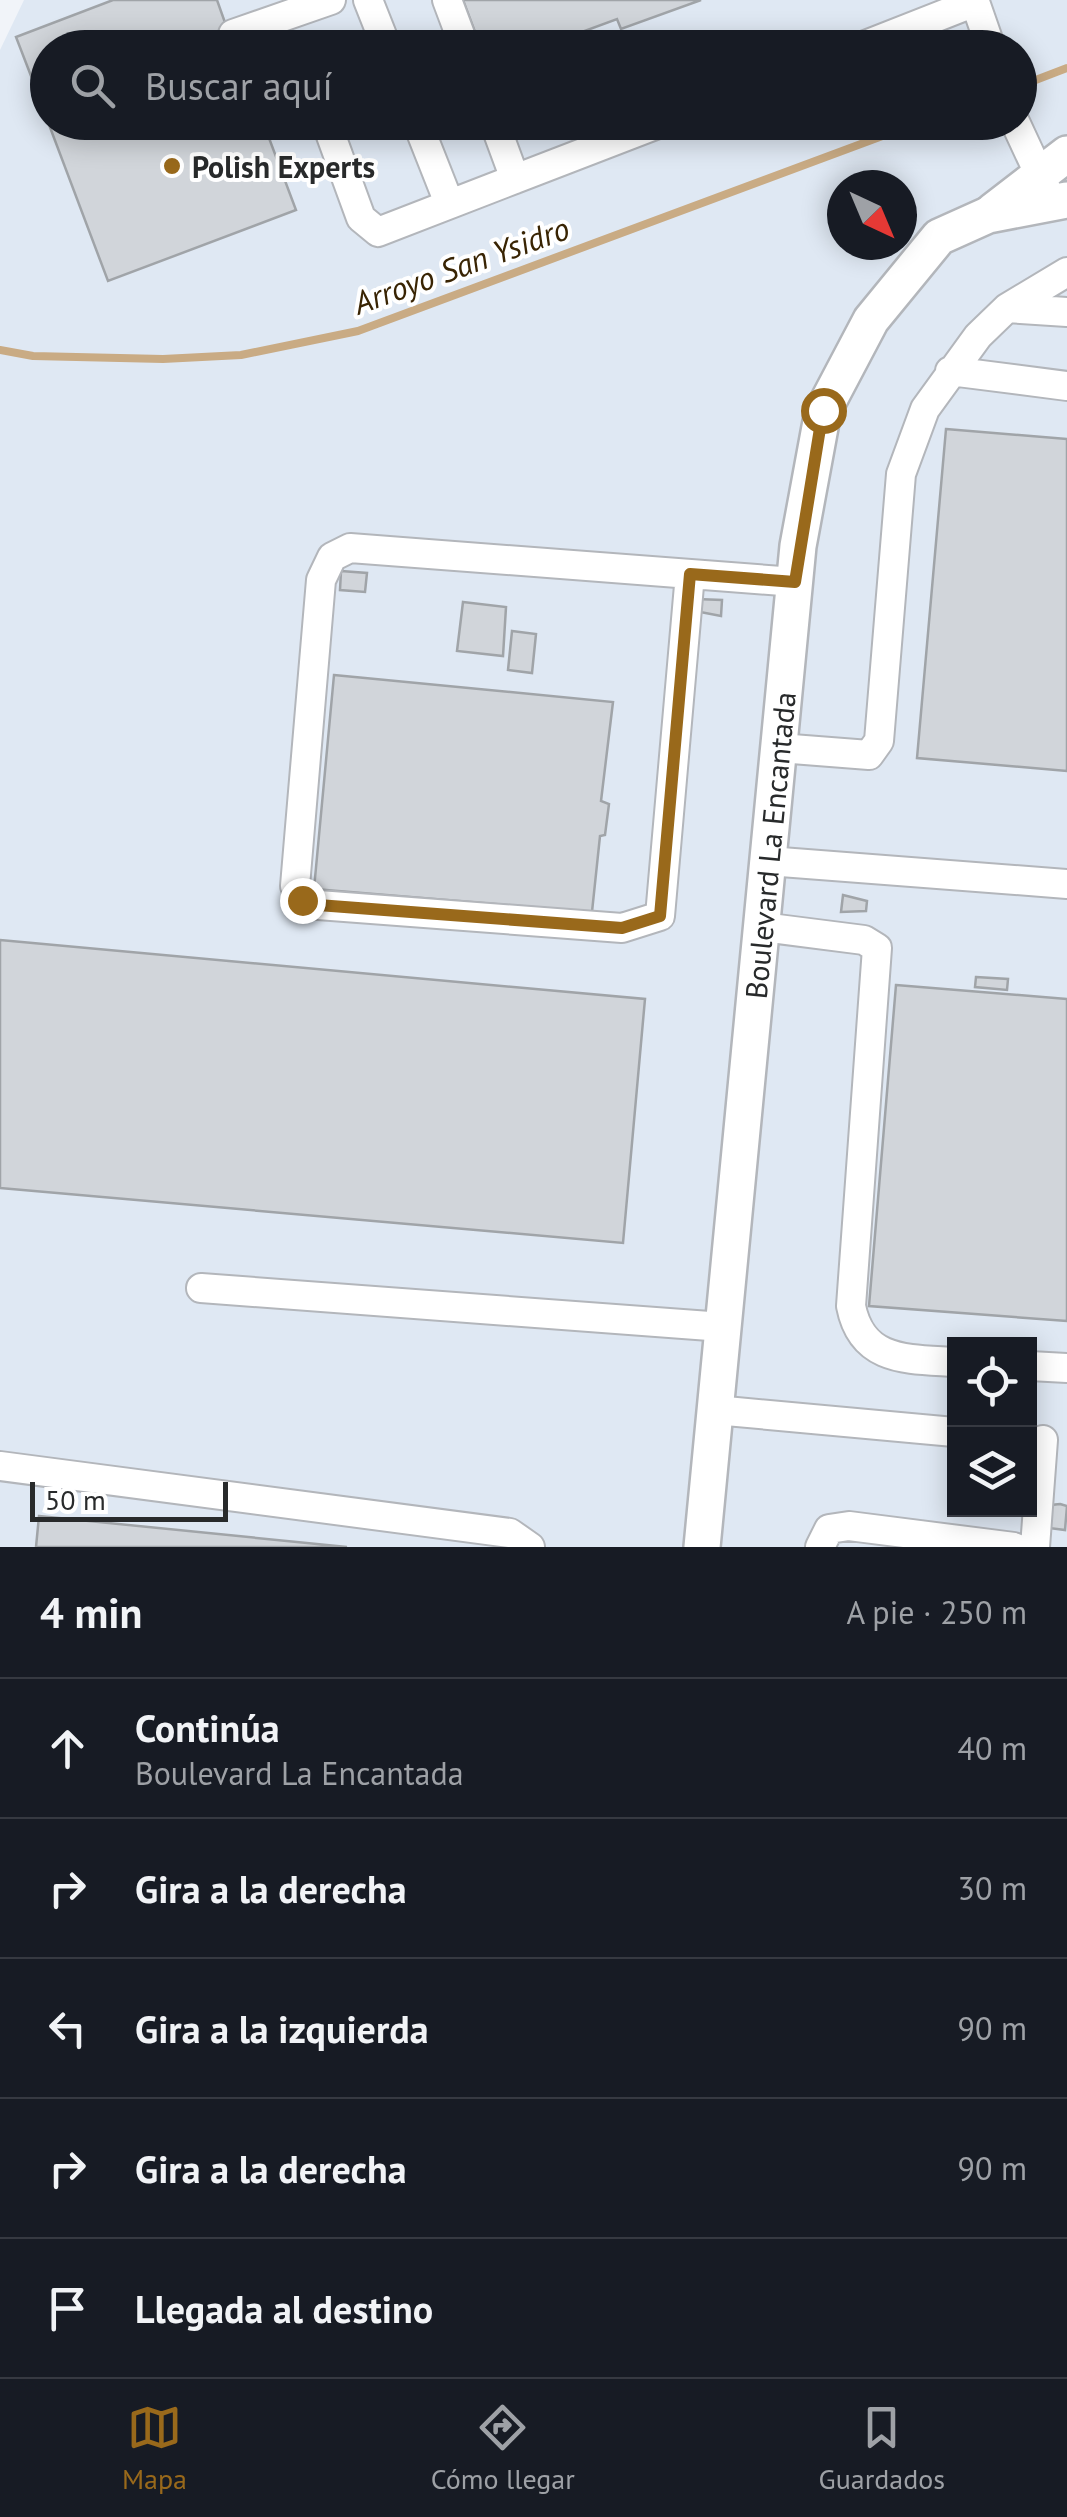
<!DOCTYPE html>
<html lang="es">
<head>
<meta charset="utf-8">
<style>
	:root { --surface:#171b24; --page:#242831; --text:#f1f3f6; --muted:#9ea1a6; --line:#363941; --accent:#99691b }
	body { margin:0; font-family:"PT Sans",sans-serif; background:var(--page); color:var(--text) }
	.controls { position:absolute; right:30px; bottom:30px; display:grid; overflow:hidden; border-radius:0px; box-shadow:0 5px 25px #0003 }
	.controls button { width:90px; height:90px; display:grid; place-items:center; padding:0; border:0; border-bottom:2px solid var(--line); background:var(--surface); color:var(--text); font:50px sans-serif }
	.compass { position:absolute; left:827px; top:170px; width:90px; height:90px; border-radius:50%; background:var(--surface); box-shadow:0 5px 25px #0003; rotate:136deg }
	.scale { position:absolute; left:30px; bottom:25px; width:198px; box-sizing:border-box; padding-left:10px; border:5px solid #282a2b; border-top:0; font-size:28px; line-height:35px; white-space:nowrap; color:#282a2b; -webkit-text-stroke:8px #fff; paint-order:stroke }
	.stop { position:absolute; width:30px; height:30px; margin:-22px; border:8px solid #99691b; border-radius:50%; background:#fff }
	.stop.end { background:#99691b; border-color:#fff; box-shadow:0 2px 10px #0008 }
	.list { margin:0; padding:0; list-style:none }
	h2 { display:flex; justify-content:space-between; align-items:center; height:130px; margin:0; padding:0 40px; font-size:42px }
	h2 small { font-size:32px; font-weight:400; color:var(--muted) }
	.list li { display:grid; grid-template-columns:65px 1fr auto; gap:30px; align-items:center; box-sizing:border-box; height:140px; padding:0 40px; border-top:2px solid var(--line) }
	.list b { display:block; font-size:38px; white-space:nowrap }
	.list p { margin:0; font-size:32px; white-space:nowrap; color:var(--muted) }
	.list em { font-size:32px; font-style:normal; color:var(--muted) }
	.icon { flex:none; width:55px; height:55px; fill:none; stroke:currentColor; stroke-width:2; stroke-linecap:round; stroke-linejoin:round }
	.map { position:relative; flex:none; width:1067px; height:1547px; overflow:hidden }
	.search { position:absolute; background:var(--surface); box-shadow:0 5px 25px #0003; left:30px; right:30px; top:30px; height:110px; display:flex; align-items:center; gap:25px; box-sizing:border-box; padding:0 35px; border-radius:55px; color:var(--muted); font-size:38px }
	.sheet { height:830px; background:var(--surface) }
	nav { display:flex; justify-content:space-around; align-items:center; box-sizing:border-box; height:140px; border-top:2px solid var(--line); background:var(--surface); font-size:28px; color:var(--muted) }
	nav a { display:grid; justify-items:center; gap:5px }
	nav .on { color:var(--accent) }
	.map>svg:first-child { display:block }
</style>
</head>
<body>
<div class="map">
<svg width="1067" height="1547" viewBox="0 0 1067 1547">
	<rect width="100%" height="100%" fill="#f1f4f9"/>
	<!-- built -->
	<path fill="#dfe8f3" fill-rule="evenodd" d="M 24,0 L 1067,0 L 1067,1547 L 0,1547 L 0,50 ZM 48,48 L 1020,48 L 1020,122 L 48,122 ZM 842,185 L 902,185 L 902,245 L 842,245 ZM 954,1344 L 1030,1344 L 1030,1510 L 954,1510 Z"/>
	<g fill="none" stroke-linecap="round" stroke-linejoin="round">
		<!-- stream -->
		<path stroke="#c9ab84" stroke-width="8" d="M 1020,86 L 1067,68
			M 0,350 L 33,356 L 163,359 L 241,355 L 358,331 L 920,122"/>
	</g>
	<!-- building -->
	<path fill="#d1d5da" stroke="#a0a4a8" stroke-width="2.5" d="M 113,0 L 217,0 L 234,48 L 48,48 L 48,120 L 16,37 Z
		M 463,0 L 701,0 L 621,29 L 617,19 L 560,40 L 563,48 L 481,48 Z
		M 48,122 L 263,122 L 296,210 L 108,281 Z
		M 946,429 L 1067,439 L 1067,771 L 917,758 Z
		M 341,571 L 367,573 L 365,592 L 340,590 Z
		M 696,599 L 722,600 L 721,616 L 695,611 Z
		M 463,602 L 506,607 L 503,656 L 457,651 Z
		M 512,631 L 536,634 L 532,673 L 508,670 Z
		M 334,675 L 613,702 L 601,801 L 609,804 L 605,835 L 600,836 L 592,912 L 314,889 Z
		M 843,895 L 867,901 L 866,911 L 841,912 Z
		M 0,940 L 645,999 L 623,1243 L 0,1188 Z
		M 976,977 L 1008,979 L 1007,990 L 975,987 Z
		M 896,985 L 1067,999 L 1067,1321 L 869,1306 Z
		M 1060,1504 L 1067,1506 L 1065,1530 L 1049,1528 L 1051,1505 Z
		M 39,1516 L 347,1547 L 36,1547 Z"/>
	<g fill="none" stroke-linecap="round" stroke-linejoin="round">
		<!-- minor casing -->
		<g stroke="#b3b6bb" stroke-width="32">
			<path id="minor" d="M 368,0 L 387,48
				M 447,0 L 465,48
				M 233,34 L 331,0
				M 858,48 L 975,2 L 991,48
				M 326,122 L 361,218 L 378,232 L 515,179
				M 417,122 L 449,203
				M 494,122 L 515,179 L 663,122
				M 1015,122 L 1048,193
				M 1007,308 L 1067,312
				M 950,371 L 1067,386
				M 690,574 L 660,916 L 622,928 L 318,905 L 301,900 L 295,886 L 321,580 L 332,557 L 350,548 L 795,582
				M 779,748 L 869,755 L 879,741 L 901,474 L 925,409 L 978,336 L 1007,308 L 1067,272
				M 768,861 L 1067,884
				M 762,927 L 864,940 L 877,948 L 851,1306 C 862,1362 907,1359 954,1362
				M 201,1288 L 723,1327
				M 1030,1366 L 1067,1368
				M 715,1410 L 954,1432
				M 0,1466 L 510,1533 L 530,1547
				M 820,1547 L 829,1529 L 849,1526 L 1014,1547
				M 1035,1547 L 1043,1440"/>
		</g>
		<!-- major casing -->
		<g stroke="#b3b6bb" stroke-width="40">
			<g id="major">
				<path d="M 993,211 L 1067,154"/>
				<path id="s1" d="M 702,1547 L 798,546 L 823,411 L 871,320 L 939,237 L 988,215 L 1067,200"/>
			</g>
		</g>
		<!-- minor -->
		<use href="#minor" stroke="#fff" stroke-width="28"/>
		<!-- major -->
		<use href="#major" stroke="#fff" stroke-width="35"/>
	</g>
	<g fill="none" stroke-linecap="round" stroke-linejoin="round">
		<!-- route -->
		<path stroke="#99691b" stroke-width="12" d="M 302,900 L 318,905 L 622,928 L 660,916 L 690,574 L 795,582 L 823,410"/>
	</g>
	<!-- markers -->
	<circle fill="#99691b" stroke="#fff" stroke-width="4" cx="172" cy="166" r="10"/>
	<g text-anchor="middle" dominant-baseline="central" stroke-width="8" stroke-linejoin="round" paint-order="stroke">
		<!-- poi labels -->
		<g font-size="30" font-weight="bold" fill="#282a2b" stroke="#fff" text-anchor="start">
			<text x="192" y="166">Polish Experts</text>
		</g>
		<!-- street labels -->
		<g font-size="30" fill="#282a2b" stroke="#fff">
			<text stroke="none"><textPath href="#s1" startOffset="705">Boulevard La Encantada</textPath></text>
		</g>
		<!-- water labels -->
		<g font-size="32" font-style="italic" fill="#392403" stroke="#fff">
			<text transform="translate(461 265) rotate(-20)">Arroyo San Ysidro</text>
		</g>
	</g>
</svg>
<div class="controls">
<button><svg class="icon" aria-label="locate" viewBox="0 0 24 24"><circle cx="12" cy="12" r="6"/><path d="M12 2v4M12 18v4M2 12h4M18 12h4"/></svg></button>
<button><svg class="icon" aria-label="layers" viewBox="0 0 24 24"><path d="M12 4l9 5-9 5-9-5zM3 14l9 5 9-5"/></svg></button>
</div>
<svg class="compass" viewBox="-18 -18 36 36"><path d="M0-13l5 13h-10z" fill="#e53935"/><path d="M0 13l5-13h-10z" fill="#9ea1a6"/></svg>
<div class="scale">50 m</div>
<div class="stop" style="left:823px;top:410px"></div>
<div class="stop end" style="left:302px;top:900px"></div>
<div class="search"><svg class="icon" aria-label="search" viewBox="0 0 24 24"><circle cx="10" cy="10" r="6"/><path d="M15 15l6 6"/></svg>Buscar aquí</div>
</div>
<section class="sheet">
<h2>4 min<small>A pie · 250 m</small></h2>
<ul class="list">
<li><svg class="icon" aria-label="ahead" viewBox="0 0 24 24"><path d="M12 20V5M6 11l6-6 6 6"/></svg><div><b>Continúa</b><p>Boulevard La Encantada</p></div><em>40 m</em></li>
<li><svg class="icon" aria-label="right" viewBox="0 0 24 24"><path d="M7 20v-9h11M14 6l5 5-5 5"/></svg><div><b>Gira a la derecha</b></div><em>30 m</em></li>
<li><svg class="icon" aria-label="left" viewBox="0 0 24 24"><path d="M17 20v-9H6M10 6l-5 5 5 5"/></svg><div><b>Gira a la izquierda</b></div><em>90 m</em></li>
<li><svg class="icon" aria-label="right" viewBox="0 0 24 24"><path d="M7 20v-9h11M14 6l5 5-5 5"/></svg><div><b>Gira a la derecha</b></div><em>90 m</em></li>
<li><svg class="icon" aria-label="arrive" viewBox="0 0 24 24"><path d="M6 21V4h12l-3 4 3 4H6"/></svg><div><b>Llegada al destino</b></div></li>
</ul>
</section>
<nav>
<a class="on"><svg class="icon" aria-label="map" viewBox="0 0 24 24"><path d="M3 6l6-2 6 2 6-2v14l-6 2-6-2-6 2zM9 4v14M15 6v14"/></svg>Mapa</a>
<a><svg class="icon" aria-label="directions" viewBox="0 0 24 24"><path d="M12 3l9 9-9 9-9-9zM9 14v-3h6M13 9l2 2-2 2"/></svg>Cómo llegar</a>
<a><svg class="icon" aria-label="saved" viewBox="0 0 24 24"><path d="M7 4h10v16l-5-4-5 4z"/></svg>Guardados</a>
</nav>
</body>
</html>
